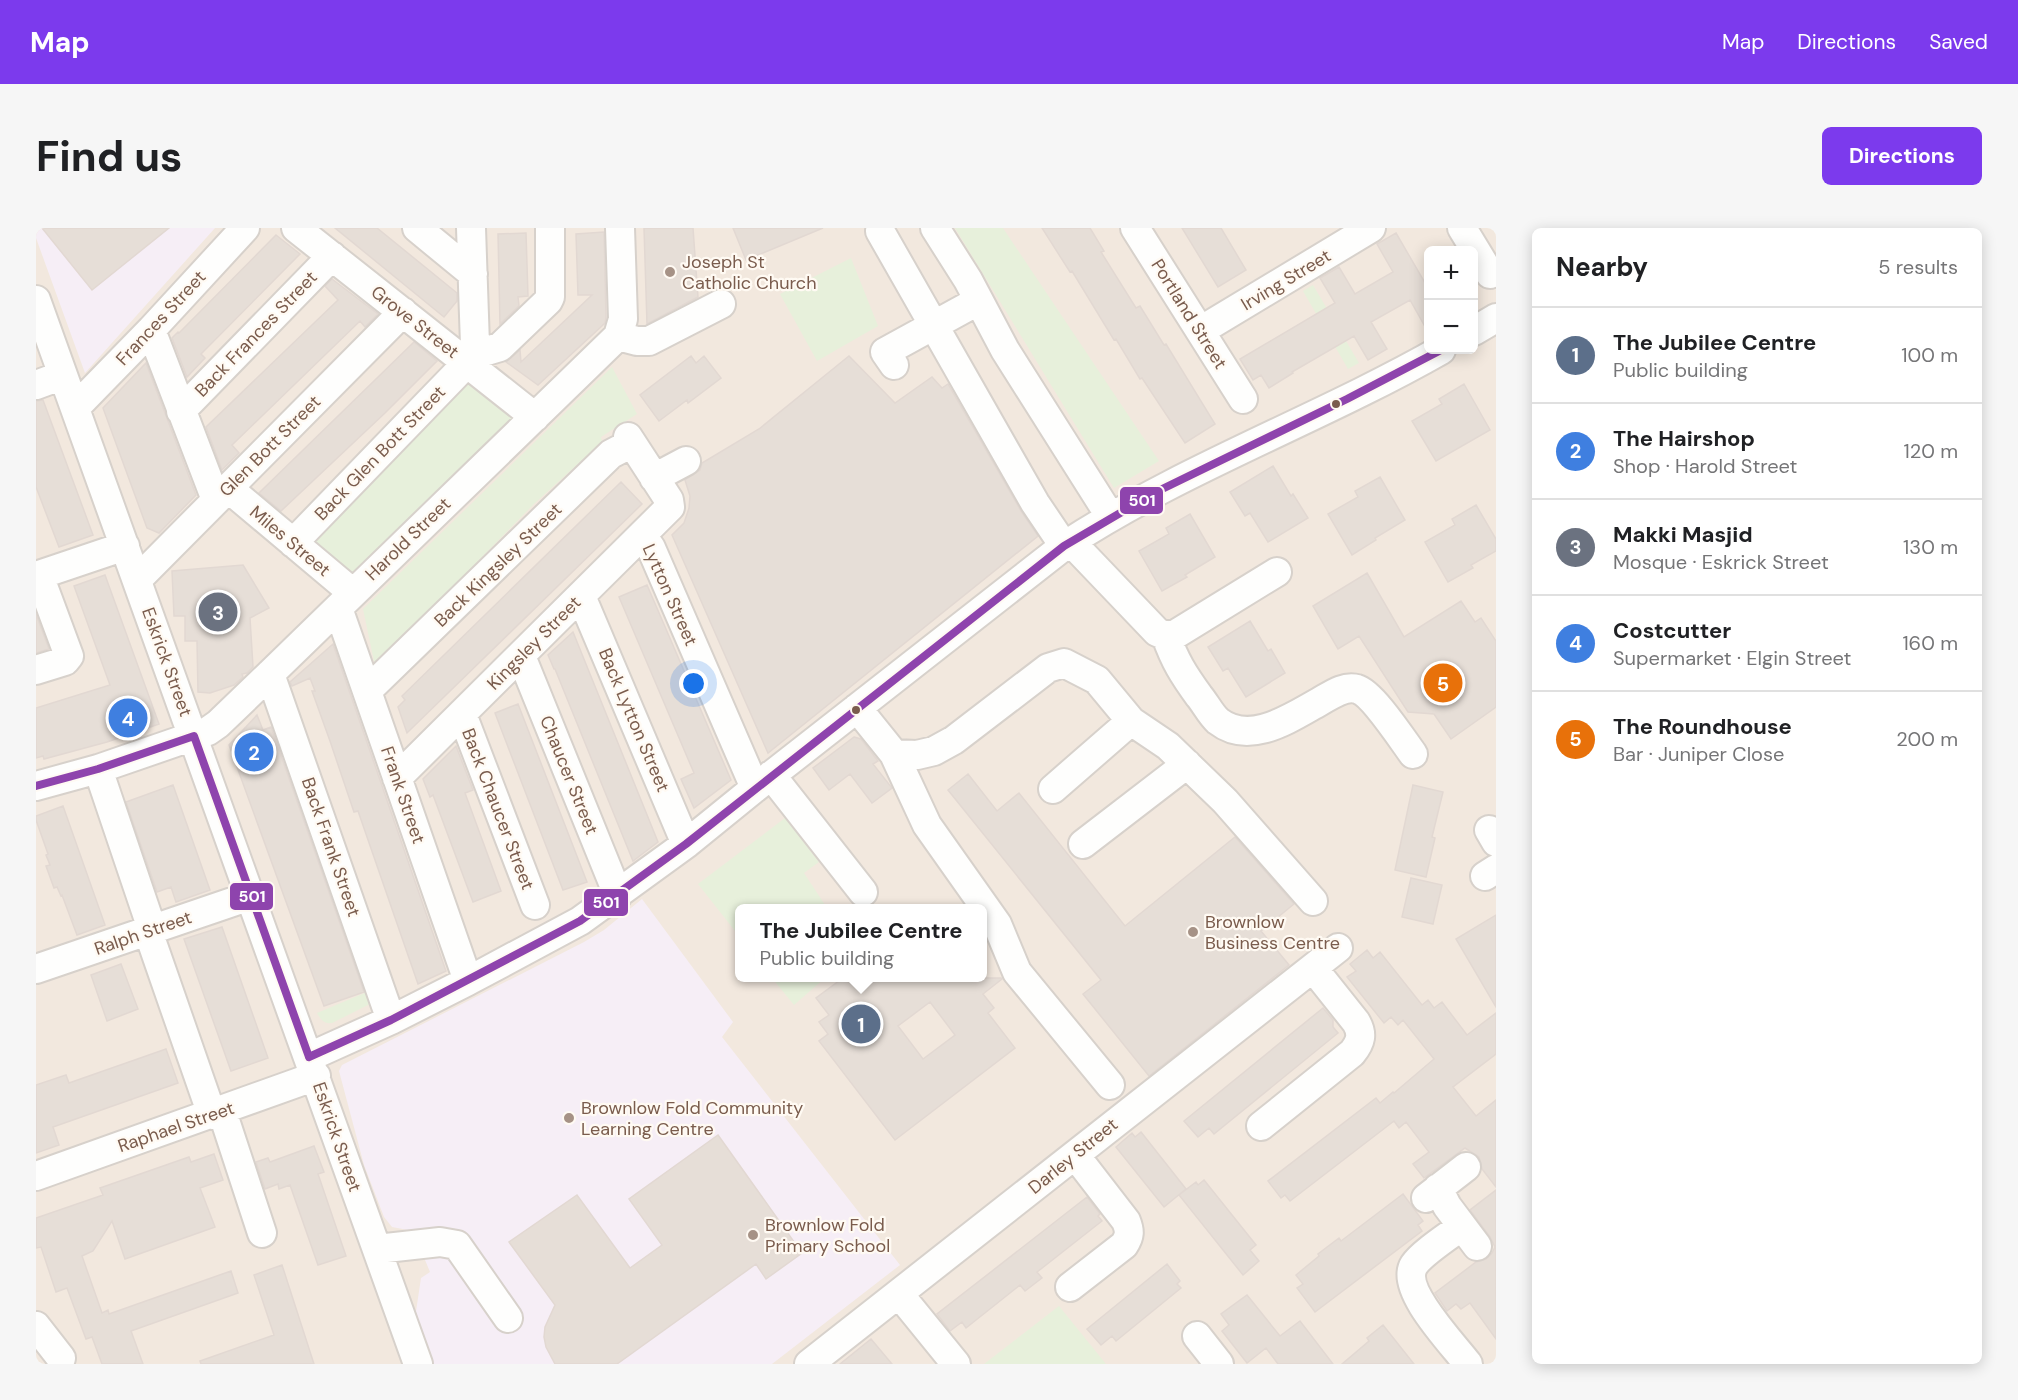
<!DOCTYPE html>
<html lang="en">
<head>
<meta charset="utf-8">
<style>
	:root { --surface:#fff; --page:#f6f6f6; --text:#202124; --muted:#757577; --line:#e0e0e0; --accent:#7c3aed }
	body { margin:0; font-family:"DM Sans",sans-serif; background:var(--page); color:var(--text) }
	.controls { position:absolute; right:18px; top:18px; display:grid; overflow:hidden; border-radius:9px; box-shadow:0 3px 15px #0003 }
	.controls button { width:54px; height:54px; display:grid; place-items:center; padding:0; border:0; border-bottom:2px solid var(--line); background:var(--surface); color:var(--text); font:30px sans-serif }
	.you { position:absolute; left:658px; top:456px; width:21px; height:21px; margin:-15px; border:4px solid #fff; border-radius:50%; background:#1a73e8; box-shadow:0 0 0 9px #1a73e833 }
	.badge { display:grid; place-items:center; width:39px; height:39px; border-radius:50%; background:var(--accent); color:#fff; font-size:20px; font-weight:700 }
	.pin { position:absolute; translate:-50% -50%; border:3px solid #fff; box-shadow:0 2px 6px #0006 }
	.popup { position:absolute; left:699px; top:676px; width:252px; height:78px; box-sizing:border-box; display:grid; place-content:center; border-radius:9px; background:var(--surface); filter:drop-shadow(0 2px 4px #0005); font-size:20px; white-space:nowrap; color:var(--muted) }
	.popup b { font-size:22px; color:var(--text) }
	.popup::after { content:''; position:absolute; left:50%; top:100%; margin-left:-12px; border:12px solid transparent; border-top-color:var(--surface) }
	.list { margin:0; padding:0; list-style:none }
	h2 { display:flex; justify-content:space-between; align-items:center; height:78px; margin:0; padding:0 24px; font-size:26px }
	h2 small { font-size:20px; font-weight:400; color:var(--muted) }
	.list li { display:grid; grid-template-columns:39px 1fr auto; gap:18px; align-items:center; box-sizing:border-box; height:96px; padding:0 24px; border-top:2px solid var(--line) }
	.list b { display:block; font-size:22px; white-space:nowrap }
	.list p { margin:0; font-size:20px; white-space:nowrap; color:var(--muted) }
	.list em { font-size:20px; font-style:normal; color:var(--muted) }
	.map { position:relative; flex:none; width:1460px; height:1136px; overflow:hidden; border-radius:9px }
	header { display:flex; align-items:center; gap:36px; box-sizing:border-box; height:84px; padding:0 30px; background:var(--accent); color:#fff }
	header strong { font-size:28px }
	nav { display:flex; gap:33px; margin-inline-start:auto; font-size:21px }
	.intro { display:flex; align-items:center; justify-content:space-between; box-sizing:border-box; height:144px; padding:0 36px }
	h1 { margin:0; font-size:42px }
	.button { padding:15px 27px; border-radius:9px; background:var(--accent); color:#fff; font-size:21px; font-weight:700 }
	main { display:flex; gap:36px; padding:0 36px }
	aside { flex:1; background:var(--surface); border-radius:9px; box-shadow:0 3px 15px #0003 }
	.map>svg:first-child { display:block }
</style>
</head>
<body>
<header>
<strong>Map</strong>
<nav><a>Map</a><a>Directions</a><a>Saved</a></nav>
</header>
<div class="intro"><h1>Find us</h1><a class="button">Directions</a></div>
<main>
<div class="map">
<svg width="1460" height="1136" viewBox="0 0 1460 1136">
	<rect width="100%" height="100%" fill="#f9f5f0"/>
	<!-- residential -->
	<path fill="#f2e8de" fill-rule="evenodd" d="M 0,0 L 1460,0 L 1460,1136 L 0,1136 ZM 1392,22 L 1438,22 L 1438,122 L 1392,122 ZM 704,680 L 946,680 L 946,750 L 704,750 Z"/>
	<!-- education -->
	<path fill="#f6eef6" d="M 0,0 L 179,0 L 49,145 L 0,10 Z
		M 606,671 L 697,794 L 686,809 L 864,1037 L 736,1136 L 396,1136 L 379,1090 L 385,1050 L 394,1044 L 377,1003 L 356,999 L 348,989 L 328,937 L 303,843 L 306,837 L 548,714 L 568,702 Z"/>
	<!-- green -->
	<path fill="#e7f0db" d="M 919,0 L 967,0 L 1123,233 L 1078,260 Z
		M 815,30 L 842,98 L 781,133 L 744,66 Z
		M 1277,57 L 1323,135 L 1312,141 L 1267,63 Z
		M 576,139 L 601,186 L 565,209 L 566,214 L 498,276 L 339,438 L 327,381 Z
		M 441,143 L 477,172 L 485,202 L 309,359 L 257,315 Z
		M 749,590 L 783,634 L 768,645 L 791,680 L 704,680 L 703,708 L 662,656 Z
		M 736,750 L 789,750 L 758,777 Z
		M 338,761 L 342,772 L 296,795 C 288,796 285,792 281,785 Z
		M 1023,1078 L 1070,1136 L 948,1136 Z"/>
	<!-- building -->
	<path fill="#e6ded7" stroke="#e2d8d2" stroke-width="1.5" fill-rule="evenodd" d="M 6,0 L 133,0 L 56,62 Z
		M 299,0 L 341,0 L 421,65 L 421,73 L 408,89 Z
		M 608,0 L 657,0 L 662,69 L 611,96 Z
		M 697,0 L 787,0 L 710,32 Z
		M 1006,0 L 1054,0 L 1068,23 L 1065,24 L 1100,80 L 1104,78 L 1128,117 L 1130,116 L 1179,196 L 1149,215 L 1106,150 L 1104,151 L 1080,111 L 1078,112 L 1036,43 L 1034,44 Z
		M 1146,0 L 1185,0 L 1210,42 L 1182,59 Z
		M 568,4 L 570,89 L 569,95 L 502,157 L 470,134 L 484,122 L 485,134 L 556,67 L 542,67 L 540,6 Z
		M 490,5 L 492,68 L 482,69 L 483,78 L 464,96 L 462,6 Z
		M 1360,5 L 1392,60 L 1392,104 L 1374,72 L 1335,94 L 1351,121 L 1332,132 L 1318,108 L 1256,144 L 1257,145 L 1233,160 L 1225,147 L 1217,152 L 1204,131 L 1299,75 L 1284,50 L 1303,39 L 1319,66 L 1357,44 L 1341,16 Z
		M 240,7 L 264,26 L 165,126 L 169,130 L 151,149 L 136,110 L 142,104 L 143,105 Z
		M 296,51 L 342,86 L 329,99 L 324,93 L 196,217 L 203,225 L 186,242 L 170,199 L 302,72 L 289,58 Z
		M 378,114 L 401,133 L 349,185 L 245,283 L 223,265 Z
		M 655,128 L 660,135 L 668,128 L 685,150 L 652,175 L 651,172 L 623,193 L 604,167 Z
		M 813,128 L 859,175 L 896,149 L 906,160 L 912,156 L 985,283 L 1002,308 L 732,525 L 636,307 L 648,295 L 653,280 L 654,268 L 649,252 L 664,242 L 666,235 L 723,201 Z
		M 110,135 L 160,267 L 123,305 L 111,300 L 67,180 Z
		M 1428,156 L 1454,202 L 1400,233 L 1376,193 L 1406,176 L 1403,171 Z
		M 7,172 L 57,307 L 23,319 L 0,259 L 0,173 Z
		M 1237,238 L 1255,268 L 1257,266 L 1272,290 L 1232,314 L 1214,285 L 1209,288 L 1194,264 Z
		M 1344,249 L 1369,292 L 1339,310 L 1340,312 L 1316,327 L 1292,286 L 1322,269 L 1319,263 Z
		M 585,254 L 606,276 L 371,505 L 362,479 L 369,472 L 366,468 Z
		M 1440,277 L 1460,311 L 1460,323 L 1435,337 L 1437,340 L 1412,354 L 1389,314 L 1419,297 L 1416,291 Z
		M 1154,286 L 1179,329 L 1149,347 L 1151,349 L 1126,363 L 1103,323 L 1133,306 L 1130,300 Z
		M 207,337 L 233,380 L 214,390 L 217,439 L 211,445 L 206,446 L 207,449 L 198,457 L 174,465 L 162,464 L 161,413 L 149,413 L 149,388 L 138,388 L 136,343 Z
		M 1331,345 L 1368,409 L 1425,373 L 1439,394 L 1445,390 L 1460,413 L 1460,479 L 1415,511 L 1398,486 L 1372,484 L 1323,408 L 1302,421 L 1277,378 Z
		M 69,347 L 123,496 L 71,514 L 8,531 L 7,528 L 0,530 L 0,480 L 74,457 L 38,358 Z
		M 611,357 L 695,552 L 658,580 L 645,551 L 658,545 L 583,369 Z
		M 0,386 L 13,421 L 0,425 Z
		M 1214,393 L 1232,423 L 1235,421 L 1249,445 L 1210,469 L 1192,440 L 1187,443 L 1172,419 Z
		M 537,404 L 622,614 L 597,633 L 519,441 L 518,441 L 512,427 Z
		M 297,416 L 410,743 L 382,756 L 322,583 L 318,584 L 294,513 L 276,463 L 279,463 L 274,450 L 256,458 L 254,454 Z
		M 482,476 L 551,654 L 527,662 L 459,485 Z
		M 221,487 L 227,502 L 235,499 L 328,764 L 288,778 L 193,517 Z
		M 818,509 L 825,511 L 842,533 L 837,536 L 856,560 L 836,575 L 814,546 L 793,562 L 777,540 Z
		M 420,518 L 437,562 L 429,565 L 465,663 L 437,674 L 397,567 L 394,569 L 387,551 Z
		M 932,546 L 961,583 L 983,565 L 1089,698 L 1199,609 L 1258,676 L 1225,703 L 1253,737 L 1113,848 L 1047,766 L 1065,752 L 912,562 Z
		M 137,557 L 174,662 L 140,674 L 135,659 L 121,664 L 90,574 Z
		M 1377,557 L 1407,564 L 1396,609 L 1399,610 L 1390,649 L 1359,642 Z
		M 27,578 L 69,697 L 41,707 L 26,667 L 25,668 L 21,659 L 18,660 L 10,638 L 14,637 L 10,627 L 12,626 L 0,592 L 0,588 Z
		M 1375,650 L 1406,657 L 1397,696 L 1366,689 Z
		M 1460,687 L 1460,779 L 1420,711 Z
		M 186,699 L 232,830 L 195,843 L 148,711 Z
		M 1331,722 L 1337,730 L 1344,724 L 1386,777 L 1392,772 L 1398,780 L 1406,774 L 1431,807 L 1460,785 L 1460,826 L 1417,859 L 1440,888 L 1460,872 L 1460,959 L 1446,941 L 1443,929 L 1429,920 L 1388,950 L 1377,936 L 1393,924 L 1370,894 L 1363,900 L 1358,893 L 1254,973 L 1249,967 L 1245,970 L 1232,953 L 1340,870 L 1344,875 L 1357,864 L 1358,865 L 1398,831 L 1367,792 L 1362,797 L 1355,789 L 1348,795 L 1311,749 L 1320,743 L 1314,736 Z
		M 85,736 L 102,781 L 71,793 L 55,747 Z
		M 807,750 L 965,750 L 966,751 L 947,766 L 958,780 L 952,785 L 979,820 L 859,912 L 783,813 L 792,806 L 783,794 L 793,787 L 780,770 ZM 894,774 L 919,807 L 887,831 L 862,798 Z
		M 1287,780 L 1297,792 L 1297,799 L 1302,805 L 1178,906 L 1173,900 L 1162,909 L 1148,893 Z
		M 130,821 L 142,855 L 17,899 L 23,917 L 0,925 L 0,857 L 30,847 L 33,855 Z
		M 1105,904 L 1150,961 L 1128,979 L 1080,919 L 1096,905 L 1099,909 Z
		M 682,907 L 766,1025 L 730,1051 L 720,1036 L 581,1136 L 519,1136 L 510,1119 L 508,1109 L 509,1099 L 519,1077 L 473,1014 L 541,967 L 594,1040 L 626,1017 L 593,971 Z
		M 278,918 L 288,944 L 282,946 L 310,1028 L 282,1037 L 254,957 L 243,961 L 242,956 L 229,961 L 220,934 L 232,930 L 234,934 Z
		M 178,926 L 187,952 L 164,960 L 179,999 L 89,1031 L 76,993 L 57,1023 L 46,1028 L 66,1085 L 72,1082 L 73,1086 L 195,1043 L 202,1065 L 95,1103 L 107,1136 L 66,1136 L 56,1109 L 50,1111 L 31,1060 L 20,1064 L 5,1019 L 0,1020 L 0,990 L 67,967 L 64,960 L 153,929 L 155,934 Z
		M 1168,952 L 1220,1017 L 1214,1022 L 1223,1033 L 1207,1047 L 1143,967 L 1160,954 L 1162,957 Z
		M 1460,962 L 1460,1111 L 1434,1075 L 1425,1081 L 1420,1076 L 1411,1083 L 1399,1065 L 1440,1034 L 1450,1031 L 1456,1025 L 1459,1019 L 1454,1009 L 1434,982 Z
		M 1367,966 L 1387,993 L 1382,997 L 1386,1003 L 1279,1084 L 1261,1060 L 1267,1056 L 1260,1047 L 1283,1028 L 1282,1026 L 1303,1010 L 1305,1013 Z
		M 1051,969 L 1064,986 L 1062,988 L 1066,993 L 1001,1044 L 1006,1050 L 989,1063 L 984,1057 L 930,1100 L 926,1094 L 914,1103 L 901,1086 Z
		M 1131,1036 L 1144,1053 L 1141,1056 L 1145,1060 L 1080,1113 L 1076,1108 L 1065,1117 L 1051,1101 Z
		M 246,1037 L 278,1136 L 165,1136 L 164,1133 L 238,1107 L 218,1047 Z
		M 1211,1067 L 1244,1108 L 1264,1093 L 1297,1136 L 1242,1136 L 1230,1120 L 1211,1135 L 1186,1103 L 1193,1097 L 1185,1086 Z
		M 1347,1097 L 1378,1136 L 1306,1136 L 1333,1113 L 1331,1110 Z
		M 835,1111 L 856,1136 L 804,1136 Z"/>
	<g fill="none" stroke-linecap="round" stroke-linejoin="round">
		<!-- minor casing -->
		<g stroke="#d7d1cb" stroke-width="32">
			<path id="minor" d="M 260,0 L 499,189
				M 381,0 L 437,46
				M 899,0 L 932,52 L 969,122 L 1074,288
				M 1099,0 L 1207,171
				M 1426,0 L 1454,46
				M 844,3 L 999,275 L 1028,318
				M 0,72 L 382,1136
				M 115,102 L 180,272
				M 1164,103 L 1335,0
				M 1438,103 L 1460,90
				M 582,108 L 601,113 L 613,113 L 685,76
				M 437,127 L 464,119 L 512,73 L 514,69 L 514,0
				M 858,137 L 849,124 L 942,73
				M 0,157 L 27,147
				M 39,180 L 115,102 L 209,0
				M 145,183 L 296,28
				M 618,250 L 650,233
				M 192,260 L 317,365
				M 606,307 L 615,320 L 719,560
				M 1035,314 L 1121,404 L 1130,408 L 1140,406 L 1241,344
				M 257,315 L 431,135 L 437,127 L 439,117 L 435,0
				M 0,348 L 89,318
				M 101,352 L 367,84
				M 545,368 L 650,616
				M 302,380 L 432,753
				M 1130,408 C 1139,433 1147,446 1163,468 C 1169,475 1175,487 1182,493 C 1214,518 1254,490 1283,474 C 1294,468 1308,457 1321,461 C 1336,465 1366,511 1377,526
				M 485,428 L 582,667
				M 0,442 L 29,433 L 33,428 L 3,347
				M 234,446 L 355,792
				M 331,463 L 575,226 L 596,215
				M 821,480 L 858,526 L 881,527 L 898,523 L 918,512 L 1012,440 L 1028,435 L 1061,452 L 1095,493 L 1017,561
				M 426,486 L 499,677
				M 1095,493 L 1132,518 L 1189,573 L 1277,673
				M 858,526 L 891,597 L 961,696 L 981,744 L 1074,857
				M 62,541 L 116,701
				M 735,547 L 827,664
				M 361,550 L 634,279 L 633,272 L 592,209
				M 0,558 L 62,541 L 172,503 L 182,496 L 234,446 L 582,108 L 587,91 L 584,0
				M 1453,602 L 1460,614
				M 1047,616 L 1151,536
				M 1449,648 L 1460,641
				M 112,703 L 176,887
				M 0,741 L 214,668
				M 273,829 L 355,792 L 432,753 L 544,693 L 650,616 L 719,560 L 1028,318 C 1147,240 1282,192 1405,122
				M 186,883 L 226,1005
				M 1225,898 L 1316,825 C 1325,814 1327,806 1320,794 L 1277,740
				M 0,948 L 280,848
				M 1402,960 L 1411,978 L 1441,1018
				M 1390,970 L 1430,939
				M 1426,998 C 1414,1007 1386,1025 1378,1037 C 1363,1061 1417,1116 1432,1136
				M 341,1021 L 404,1014 L 421,1017 L 472,1090
				M 1034,1059 L 1088,1017 C 1094,1008 1094,1003 1090,993 L 1039,927
				M 863,1066 L 920,1136
				M 0,1098 L 25,1130
				M 1161,1108 L 1183,1136
				M 773,1136 L 1302,720"/>
		</g>
		<!-- minor -->
		<use href="#minor" stroke="#fefefd" stroke-width="28"/>
		<!-- bus-1 casing -->
		<g stroke="#fffaf3" stroke-width="12">
			<path id="bus-1" d="M 158,508 L 273,829
				M 0,558 L 62,541 L 158,508
				M 273,829 L 355,792 L 544,693 L 650,616 L 1028,318 L 1120,264 L 1311,171 L 1405,122"/>
		</g>
		<!-- bus-1 -->
		<use href="#bus-1" stroke="#8e44ad" stroke-width="8"/>
	</g>
	<!-- markers -->
	<g fill="#a69286" stroke="#fffaf3" stroke-width="2">
		<circle cx="634" cy="44" r="6"/>
		<circle cx="1157" cy="704" r="6"/>
		<circle cx="533" cy="890" r="6"/>
		<circle cx="717" cy="1007" r="6"/>
	</g>
	<g fill="#7a5c4d" stroke="#fffaf3" stroke-width="2">
		<circle cx="1300" cy="176" r="5"/>
		<circle cx="820" cy="482" r="5"/>
	</g>
	<g text-anchor="middle" dominant-baseline="central" stroke-width="4.5" stroke-linejoin="round" paint-order="stroke">
		<!-- poi labels -->
		<g font-size="18" fill="#7a5c4d" stroke="#fffaf3" text-anchor="start">
			<text x="646" y="34">Joseph St<tspan x="646" dy="21">Catholic Church</tspan></text>
			<text x="1169" y="694">Brownlow<tspan x="1169" dy="21">Business Centre</tspan></text>
			<text x="545" y="880">Brownlow Fold Community<tspan x="545" dy="21">Learning Centre</tspan></text>
			<text x="729" y="997">Brownlow Fold<tspan x="729" dy="21">Primary School</tspan></text>
		</g>
		<!-- street labels -->
		<g font-size="18" fill="#7a5c4d" stroke="#fffaf3">
			<text transform="translate(1250 52) rotate(-31)">Irving Street</text>
			<text transform="translate(1153 86) rotate(58)">Portland Street</text>
			<text transform="translate(125 90) rotate(-47)">Frances Street</text>
			<text transform="translate(379 94) rotate(38)">Grove Street</text>
			<text transform="translate(220 106) rotate(-46)">Back Frances Street</text>
			<text transform="translate(234 218) rotate(-45)">Glen Bott Street</text>
			<text transform="translate(344 225) rotate(-46)">Back Glen Bott Street</text>
			<text transform="translate(372 311) rotate(-44)">Harold Street</text>
			<text transform="translate(254 313) rotate(40)">Miles Street</text>
			<text transform="translate(462 337) rotate(-44)">Back Kingsley Street</text>
			<text transform="translate(634 367) rotate(66)">Lytton Street</text>
			<text transform="translate(498 415) rotate(-45)">Kingsley Street</text>
			<text transform="translate(131 434) rotate(70)">Eskrick Street</text>
			<text transform="translate(598 492) rotate(67)">Back Lytton Street</text>
			<text transform="translate(533 547) rotate(68)">Chaucer Street</text>
			<text transform="translate(367 567) rotate(71)">Frank Street</text>
			<text transform="translate(462 581) rotate(69)">Back Chaucer Street</text>
			<text transform="translate(295 619) rotate(71)">Back Frank Street</text>
			<text transform="translate(107 705) rotate(-19)">Ralph Street</text>
			<text transform="translate(140 899) rotate(-19)">Raphael Street</text>
			<text transform="translate(301 909) rotate(71)">Eskrick Street</text>
			<text transform="translate(1037 928) rotate(-39)">Darley Street</text>
		</g>
	</g>
	<g stroke="#fffaf3" stroke-width="2">
		<rect x="1083" y="258" width="45" height="29" rx="6" fill="#8e44ad"/>
		<rect x="193" y="654" width="45" height="29" rx="6" fill="#8e44ad"/>
		<rect x="547" y="660" width="46" height="29" rx="6" fill="#8e44ad"/>
	</g>
	<g font-size="16" text-anchor="middle" font-weight="bold" fill="#fff">
		<text x="1106" y="278">501</text>
		<text x="216" y="674">501</text>
		<text x="570" y="680">501</text>
	</g>
</svg>
<div class="controls">
<button>+</button>
<button>−</button>
</div>
<div class="you"></div>
<div class="pin badge" style="left:825px;top:796px;background:#5c6f8a">1</div>
<div class="popup"><b>The Jubilee Centre</b>Public building</div>
<div class="pin badge" style="left:218px;top:524px;background:#3f7fe0">2</div>
<div class="pin badge" style="left:182px;top:384px;background:#6b7280">3</div>
<div class="pin badge" style="left:92px;top:490px;background:#3f7fe0">4</div>
<div class="pin badge" style="left:1407px;top:455px;background:#e8710a">5</div>
</div>
<aside>
<h2>Nearby<small>5 results</small></h2>
<ul class="list">
<li><span class="badge" style="background:#5c6f8a">1</span><div><b>The Jubilee Centre</b><p>Public building</p></div><em>100 m</em></li>
<li><span class="badge" style="background:#3f7fe0">2</span><div><b>The Hairshop</b><p>Shop · Harold Street</p></div><em>120 m</em></li>
<li><span class="badge" style="background:#6b7280">3</span><div><b>Makki Masjid</b><p>Mosque · Eskrick Street</p></div><em>130 m</em></li>
<li><span class="badge" style="background:#3f7fe0">4</span><div><b>Costcutter</b><p>Supermarket · Elgin Street</p></div><em>160 m</em></li>
<li><span class="badge" style="background:#e8710a">5</span><div><b>The Roundhouse</b><p>Bar · Juniper Close</p></div><em>200 m</em></li>
</ul>
</aside>
</main>
</body>
</html>
